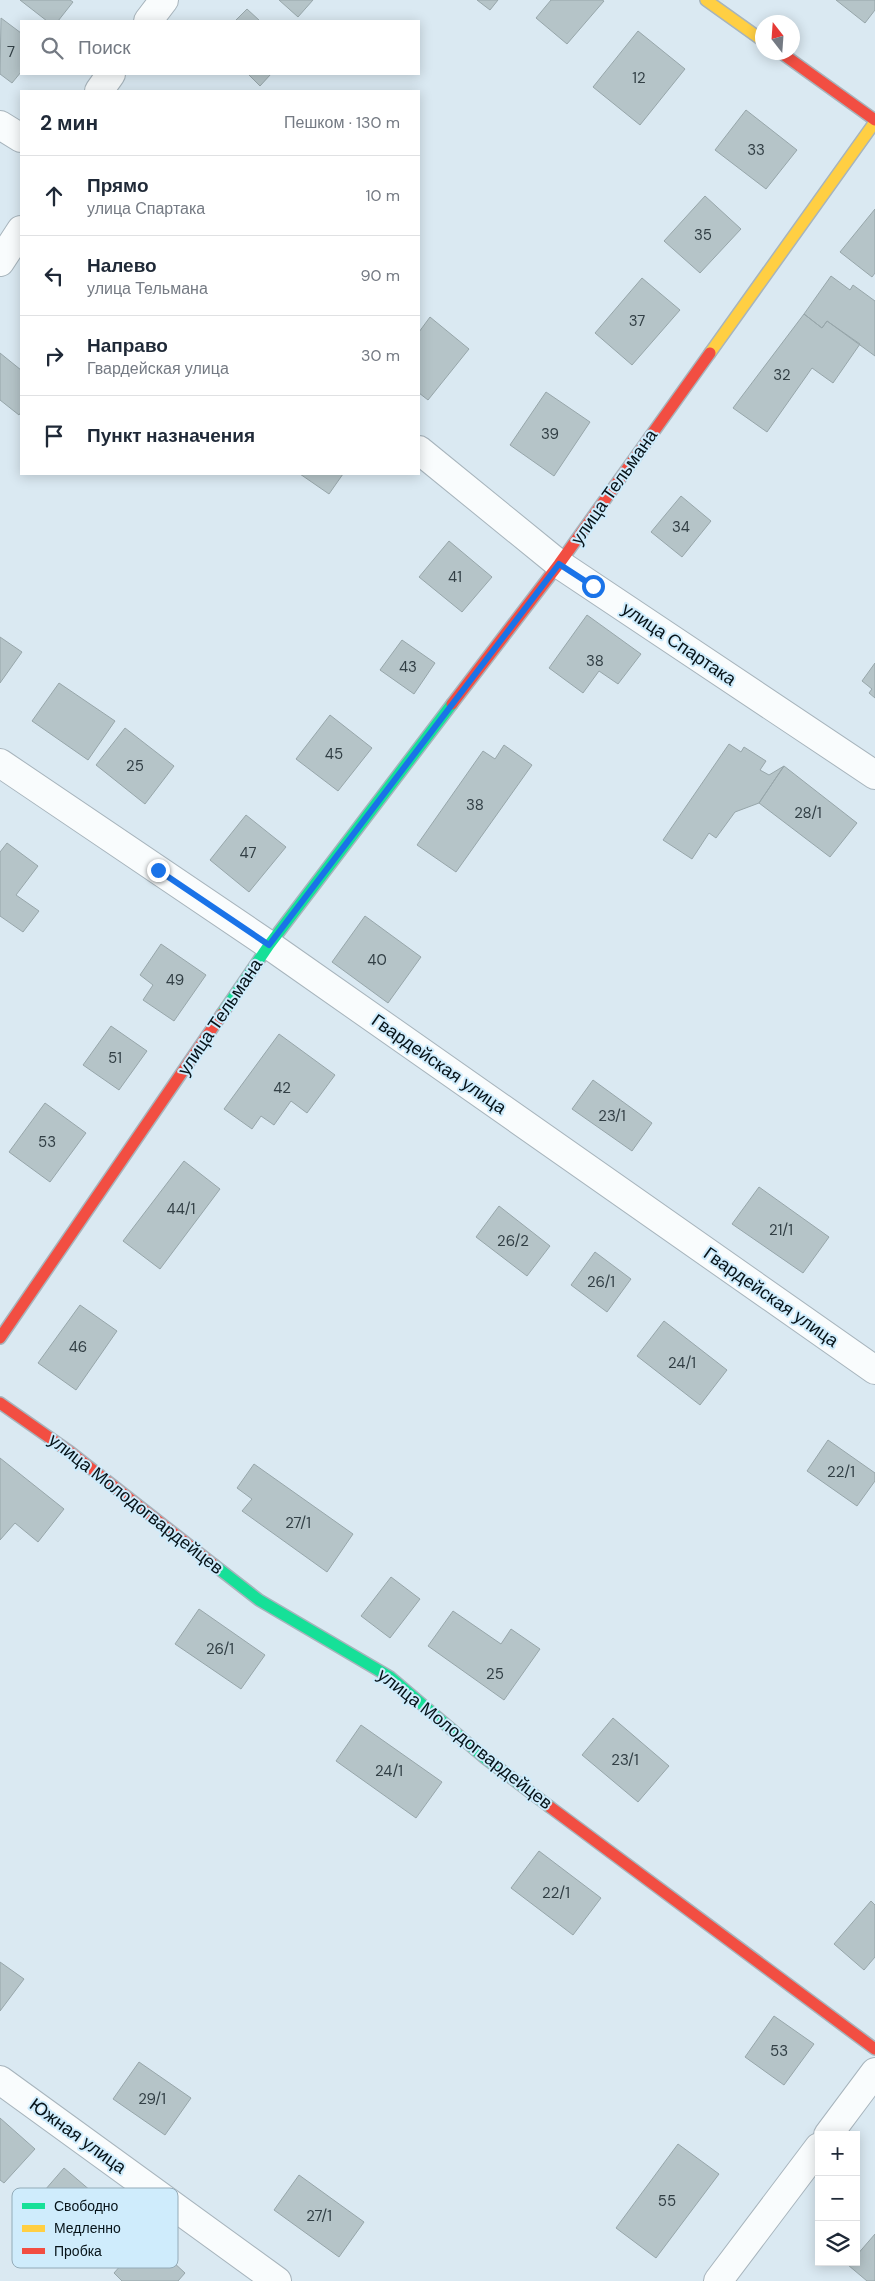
<!DOCTYPE html>
<html lang="ru">
<head>
<meta charset="utf-8">
<style>
	:root { --surface:#fff; --page:#f2f2f3; --text:#1f2937; --muted:#747a83; --line:#e0e1e3 }
	body { margin:0; font-family:"DM Sans",sans-serif; background:var(--page); color:var(--text) }
	.controls { position:absolute; right:15px; bottom:15px; display:grid; overflow:hidden; border-radius:0px; box-shadow:0 2px 12px #0003 }
	.controls button { width:45px; height:45px; display:grid; place-items:center; padding:0; border:0; border-bottom:1px solid var(--line); background:var(--surface); color:var(--text); font:25px sans-serif }
	.compass { position:absolute; left:755px; top:15px; width:45px; height:45px; border-radius:50%; background:var(--surface); box-shadow:0 2px 12px #0003; rotate:343deg }
	.stop { position:absolute; width:15px; height:15px; margin:-11px; border:4px solid #1a73e8; border-radius:50%; background:#fff }
	.stop.end { background:#1a73e8; border-color:#fff; box-shadow:0 1px 5px #0008 }
	.list { margin:0; padding:0; list-style:none }
	h2 { display:flex; justify-content:space-between; align-items:center; height:65px; margin:0; padding:0 20px; font-size:21px }
	h2 small { font-size:16px; font-weight:400; color:var(--muted) }
	.list li { display:grid; grid-template-columns:32px 1fr auto; gap:15px; align-items:center; box-sizing:border-box; height:80px; padding:0 20px; border-top:1px solid var(--line) }
	.list b { display:block; font-size:19px; white-space:nowrap }
	.list p { margin:0; font-size:16px; white-space:nowrap; color:var(--muted) }
	.list em { font-size:16px; font-style:normal; color:var(--muted) }
	.icon { flex:none; width:28px; height:28px; fill:none; stroke:currentColor; stroke-width:2; stroke-linecap:round; stroke-linejoin:round }
	.map { position:relative; flex:none; width:875px; height:2281px; overflow:hidden }
	.search { position:absolute; background:var(--surface); box-shadow:0 2px 12px #0003; left:20px; top:20px; width:400px; height:55px; display:flex; align-items:center; gap:12px; box-sizing:border-box; padding:0 18px; border-radius:0px; color:var(--muted); font-size:19px }
	.panel { position:absolute; background:var(--surface); box-shadow:0 2px 12px #0003; left:20px; top:90px; width:400px; height:385px; border-radius:0px }
	.map>svg:first-child { display:block }
</style>
</head>
<body>
<div class="map">
<svg width="875" height="2281" viewBox="0 0 875 2281">
	<rect width="100%" height="100%" fill="#dae9f2"/>
	<!-- building -->
	<path fill="#b5c4c8" stroke="#97a6aa" d="M 20,0 L 70,0 L 73,2 L 58,21 L 47,21 Z
		M 279,0 L 313,0 L 298,17 Z
		M 477,0 L 498,0 L 490,10 Z
		M 551,0 L 602,0 L 604,1 L 567,44 L 536,18 Z
		M 836,0 L 875,0 L 875,10 L 865,23 Z
		M 247,9 L 260,21 L 235,21 Z
		M 1,18 L 21,33 L 21,72 L 12,83 L 0,74 Z
		M 638,31 L 685,69 L 640,125 L 593,87 Z
		M 248,74 L 271,74 L 260,86 Z
		M 746,110 L 797,150 L 766,189 L 715,150 Z
		M 705,196 L 741,229 L 700,273 L 664,241 Z
		M 875,209 L 875,273 L 872,277 L 840,252 Z
		M 831,276 L 850,290 L 853,285 L 875,301 L 875,356 L 827,321 L 822,328 L 804,314 Z
		M 642,278 L 680,310 L 632,365 L 595,333 Z
		M 804,314 L 822,328 L 827,321 L 860,344 L 833,383 L 812,368 L 767,432 L 733,408 Z
		M 430,317 L 469,349 L 428,400 L 419,393 L 419,332 Z
		M 0,353 L 21,370 L 21,412 L 19,415 L 0,400 Z
		M 546,392 L 590,422 L 554,476 L 510,445 Z
		M 300,474 L 343,474 L 329,494 Z
		M 681,496 L 711,521 L 682,557 L 651,532 Z
		M 449,541 L 492,577 L 462,612 L 419,577 Z
		M 587,615 L 641,654 L 618,684 L 599,671 L 583,693 L 549,668 Z
		M 0,637 L 22,652 L 0,683 Z
		M 402,640 L 435,663 L 414,694 L 380,670 Z
		M 875,663 L 875,698 L 869,693 L 872,689 L 862,681 Z
		M 59,683 L 115,721 L 88,760 L 32,721 Z
		M 330,715 L 372,748 L 338,791 L 296,759 Z
		M 125,728 L 174,766 L 145,804 L 96,765 Z
		M 729,744 L 741,752 L 744,747 L 766,761 L 760,770 L 769,775 L 784,766 L 759,803 L 735,812 L 716,838 L 709,833 L 692,859 L 663,840 Z
		M 504,745 L 532,765 L 456,872 L 417,845 L 483,751 L 495,759 Z
		M 784,766 L 857,823 L 830,857 L 759,803 Z
		M 246,815 L 286,847 L 249,892 L 210,860 Z
		M 7,843 L 38,866 L 16,895 L 39,911 L 23,932 L 0,916 L 0,852 Z
		M 365,916 L 421,957 L 388,1003 L 332,962 Z
		M 161,944 L 206,975 L 174,1021 L 143,1000 L 153,985 L 140,975 Z
		M 111,1026 L 147,1051 L 119,1090 L 83,1065 Z
		M 279,1034 L 335,1075 L 307,1113 L 291,1101 L 274,1125 L 261,1116 L 252,1129 L 224,1109 Z
		M 593,1080 L 652,1123 L 632,1151 L 572,1109 Z
		M 45,1103 L 86,1133 L 50,1182 L 9,1152 Z
		M 184,1161 L 220,1189 L 160,1269 L 123,1241 Z
		M 759,1187 L 829,1237 L 803,1273 L 732,1224 Z
		M 499,1206 L 550,1246 L 527,1276 L 476,1237 Z
		M 595,1252 L 631,1279 L 607,1312 L 571,1285 Z
		M 80,1305 L 117,1331 L 76,1390 L 38,1363 Z
		M 664,1321 L 727,1370 L 700,1405 L 637,1356 Z
		M 828,1440 L 875,1473 L 875,1481 L 857,1506 L 807,1471 Z
		M 0,1458 L 64,1509 L 38,1542 L 15,1523 L 0,1540 Z
		M 254,1464 L 353,1534 L 327,1572 L 242,1511 L 252,1499 L 237,1488 Z
		M 391,1577 L 420,1599 L 390,1638 L 361,1616 Z
		M 199,1609 L 265,1655 L 241,1689 L 175,1644 Z
		M 453,1611 L 501,1644 L 511,1629 L 540,1649 L 504,1700 L 428,1646 Z
		M 613,1718 L 669,1766 L 638,1802 L 582,1755 Z
		M 361,1725 L 442,1782 L 416,1818 L 336,1761 Z
		M 539,1851 L 601,1898 L 573,1935 L 511,1888 Z
		M 871,1901 L 875,1905 L 875,1957 L 864,1970 L 834,1944 Z
		M 0,1962 L 24,1979 L 0,2011 Z
		M 774,2016 L 814,2044 L 784,2085 L 745,2057 Z
		M 139,2062 L 191,2098 L 165,2135 L 113,2099 Z
		M 0,2118 L 35,2149 L 4,2183 L 0,2180 Z
		M 678,2144 L 719,2174 L 656,2258 L 616,2228 Z
		M 64,2168 L 105,2203 L 74,2240 L 32,2205 Z
		M 299,2175 L 364,2222 L 339,2257 L 274,2210 Z
		M 875,2234 L 875,2281 L 867,2281 L 848,2265 L 851,2262 L 856,2262 L 856,2256 Z
		M 146,2237 L 185,2273 L 178,2281 L 122,2281 L 114,2273 Z"/>
	<g fill="none" stroke-linecap="round" stroke-linejoin="round">
		<!-- street casing -->
		<g stroke="#a7b4bc" stroke-width="30">
			<path id="street" d="M 148,21 L 164,0
				M 99,91 L 111,74
				M 0,125 L 21,138
				M 0,262 L 21,230
				M 419,450 L 559,564 L 875,775
				M 0,763 L 269,945 L 875,1370
				M 0,2080 L 277,2281
				M 828,2135 L 875,2072
				M 718,2281 L 819,2147"/>
		</g>
		<!-- fast casing -->
		<g stroke="#a7b4bc" stroke-width="14">
			<path id="fast" d="M 222,1014 L 269,945 L 452,704
				M 214,1565 L 259,1600 L 390,1677 L 485,1758 L 550,1807"/>
		</g>
		<!-- slow casing -->
		<g stroke="#a7b4bc" stroke-width="14">
			<path id="slow" d="M 706,0 L 762,40
				M 710,353 L 875,122"/>
		</g>
		<!-- jam casing -->
		<g stroke="#a7b4bc" stroke-width="14">
			<path id="jam" d="M 780,52 L 875,120
				M 452,704 L 559,564 L 710,353
				M 0,1338 L 222,1014
				M 0,1403 L 70,1452 L 214,1565
				M 550,1807 L 875,2049"/>
		</g>
		<!-- street -->
		<use href="#street" stroke="#f9fcfd" stroke-width="28"/>
		<!-- fast -->
		<use href="#fast" stroke="#16e098" stroke-width="11"/>
		<!-- slow -->
		<use href="#slow" stroke="#ffcf43" stroke-width="11"/>
		<!-- jam -->
		<use href="#jam" stroke="#f24e42" stroke-width="11"/>
	</g>
	<g fill="none" stroke-linecap="round" stroke-linejoin="round">
		<!-- route -->
		<path stroke="#1a73e8" stroke-width="6" d="M 158,870 L 269,945 L 559,564 L 593,586"/>
	</g>
	<g text-anchor="middle" dominant-baseline="central" stroke-width="4" stroke-linejoin="round" paint-order="stroke">
		<!-- number labels -->
		<g font-size="15" fill="#323f45">
			<text x="11" y="52">7</text>
			<text x="639" y="78">12</text>
			<text x="756" y="150">33</text>
			<text x="703" y="235">35</text>
			<text x="637" y="321">37</text>
			<text x="782" y="375">32</text>
			<text x="550" y="434">39</text>
			<text x="681" y="527">34</text>
			<text x="455" y="577">41</text>
			<text x="595" y="661">38</text>
			<text x="408" y="667">43</text>
			<text x="334" y="754">45</text>
			<text x="135" y="766">25</text>
			<text x="475" y="805">38</text>
			<text x="808" y="813">28/1</text>
			<text x="248" y="853">47</text>
			<text x="377" y="960">40</text>
			<text x="175" y="980">49</text>
			<text x="115" y="1058">51</text>
			<text x="282" y="1088">42</text>
			<text x="612" y="1116">23/1</text>
			<text x="47" y="1142">53</text>
			<text x="181" y="1209">44/1</text>
			<text x="781" y="1230">21/1</text>
			<text x="513" y="1241">26/2</text>
			<text x="601" y="1282">26/1</text>
			<text x="78" y="1347">46</text>
			<text x="682" y="1363">24/1</text>
			<text x="841" y="1472">22/1</text>
			<text x="298" y="1523">27/1</text>
			<text x="220" y="1649">26/1</text>
			<text x="495" y="1674">25</text>
			<text x="625" y="1760">23/1</text>
			<text x="389" y="1771">24/1</text>
			<text x="556" y="1893">22/1</text>
			<text x="779" y="2051">53</text>
			<text x="152" y="2099">29/1</text>
			<text x="667" y="2201">55</text>
			<text x="319" y="2216">27/1</text>
		</g>
		<!-- street labels -->
		<g font-size="18" fill="#061319" stroke="#cfecfc">
			<text transform="translate(614 487) rotate(-55)">улица Тельмана</text>
			<text transform="translate(679 644) rotate(34)">улица Спартака</text>
			<text transform="translate(220 1017) rotate(-56)">улица Тельмана</text>
			<text transform="translate(439 1064) rotate(35)">Гвардейская улица</text>
			<text transform="translate(771 1297) rotate(35)">Гвардейская улица</text>
			<text transform="translate(136 1504) rotate(38)">улица Молодогвардейцев</text>
			<text transform="translate(465 1739) rotate(38)">улица Молодогвардейцев</text>
			<text transform="translate(78 2136) rotate(36)">Южная улица</text>
		</g>
	</g>
	<!-- legend -->
	<rect x="12" y="2188" width="166" height="80" rx="8" fill="#cfecfc" stroke="#93abb8" stroke-width="1"/>
	<rect x="22" y="2203" width="23" height="6" fill="#16e098"/>
	<rect x="22" y="2225" width="23" height="7" fill="#ffcf43"/>
	<rect x="22" y="2248" width="23" height="6" fill="#f24e42"/>
	<g font-size="14" fill="#061319">
		<text x="54" y="2211">Свободно</text>
		<text x="54" y="2233">Медленно</text>
		<text x="54" y="2256">Пробка</text>
	</g>
</svg>
<div class="controls">
<button>+</button>
<button>−</button>
<button><svg class="icon" aria-label="layers" viewBox="0 0 24 24"><path d="M12 4l9 5-9 5-9-5zM3 14l9 5 9-5"/></svg></button>
</div>
<svg class="compass" viewBox="-18 -18 36 36"><path d="M0-13l5 13h-10z" fill="#e53935"/><path d="M0 13l5-13h-10z" fill="#747a83"/></svg>
<div class="stop" style="left:593px;top:586px"></div>
<div class="stop end" style="left:158px;top:870px"></div>
<div class="search"><svg class="icon" aria-label="search" viewBox="0 0 24 24"><circle cx="10" cy="10" r="6"/><path d="M15 15l6 6"/></svg>Поиск</div>
<section class="panel">
<h2>2 мин<small>Пешком · 130 m</small></h2>
<ul class="list">
<li><svg class="icon" aria-label="ahead" viewBox="0 0 24 24"><path d="M12 20V5M6 11l6-6 6 6"/></svg><div><b>Прямо</b><p>улица Спартака</p></div><em>10 m</em></li>
<li><svg class="icon" aria-label="left" viewBox="0 0 24 24"><path d="M17 20v-9H6M10 6l-5 5 5 5"/></svg><div><b>Налево</b><p>улица Тельмана</p></div><em>90 m</em></li>
<li><svg class="icon" aria-label="right" viewBox="0 0 24 24"><path d="M7 20v-9h11M14 6l5 5-5 5"/></svg><div><b>Направо</b><p>Гвардейская улица</p></div><em>30 m</em></li>
<li><svg class="icon" aria-label="arrive" viewBox="0 0 24 24"><path d="M6 21V4h12l-3 4 3 4H6"/></svg><div><b>Пункт назначения</b></div></li>
</ul>
</section>
</div>
</body>
</html>
